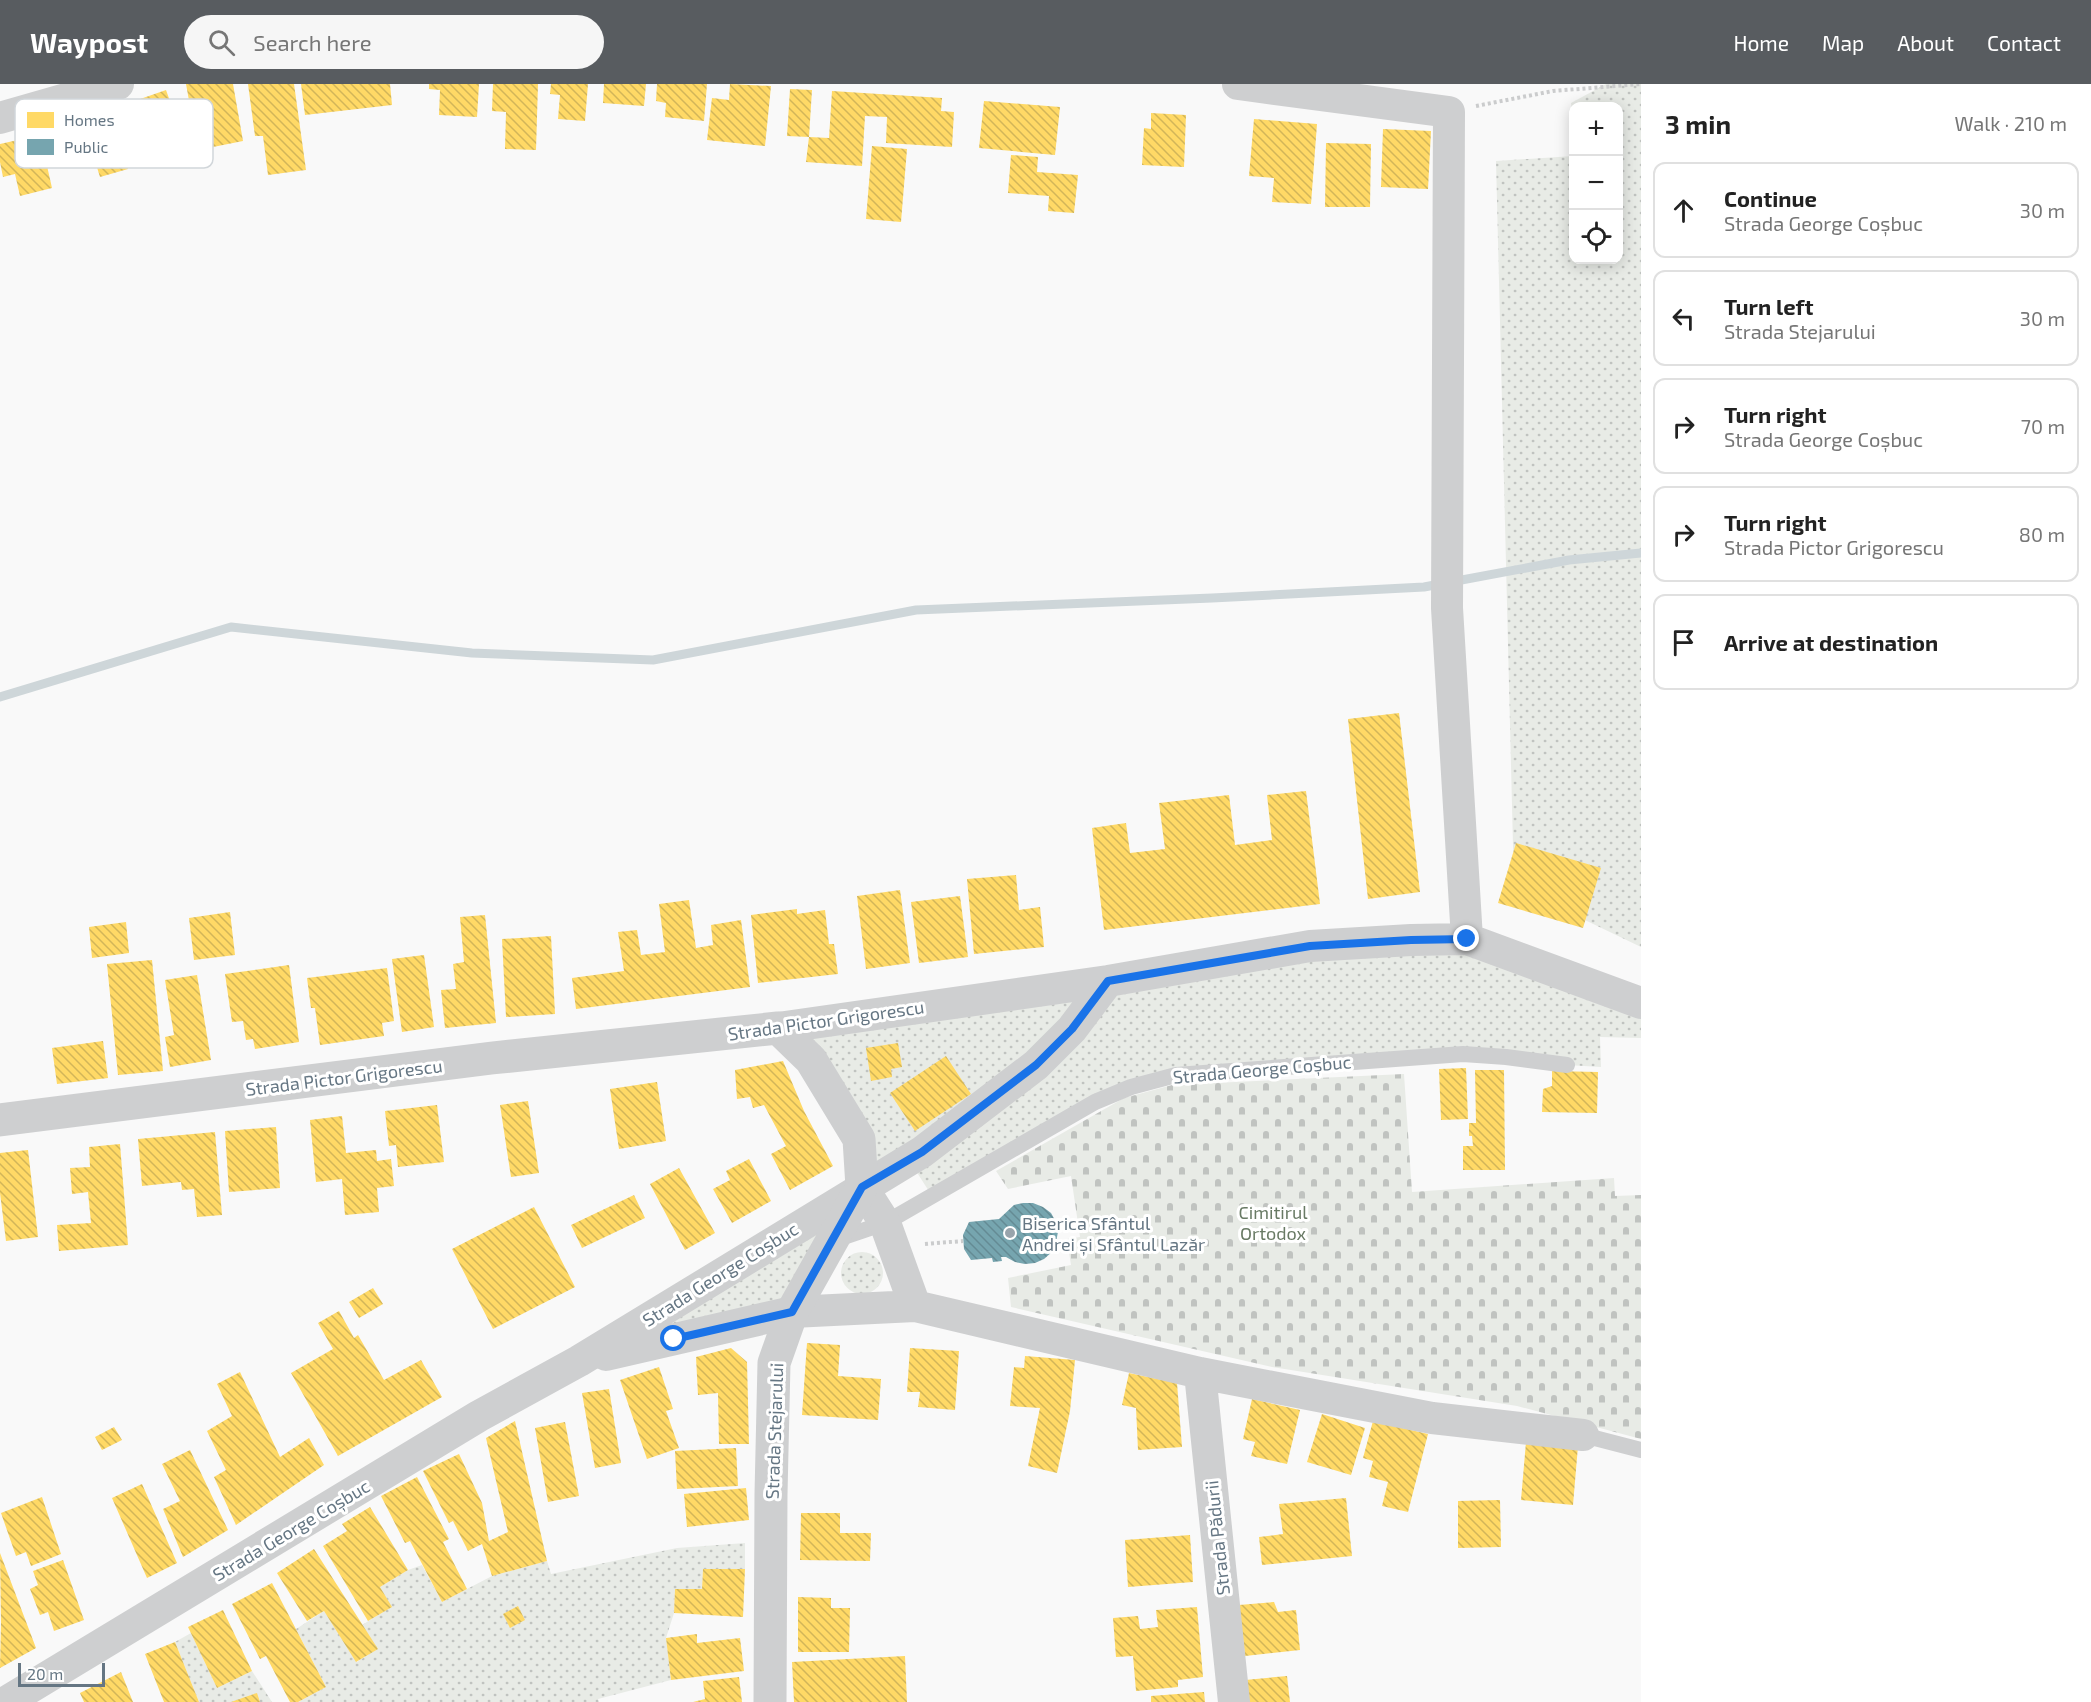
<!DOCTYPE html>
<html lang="en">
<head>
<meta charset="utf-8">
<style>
	:root { --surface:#fff; --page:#f6f6f6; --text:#222; --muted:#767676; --line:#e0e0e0; --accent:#585c60 }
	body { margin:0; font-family:"Exo 2",sans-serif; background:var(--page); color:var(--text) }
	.controls { position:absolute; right:18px; top:18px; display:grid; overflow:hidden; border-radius:12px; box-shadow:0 3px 15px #0003 }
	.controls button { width:54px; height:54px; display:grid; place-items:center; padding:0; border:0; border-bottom:2px solid var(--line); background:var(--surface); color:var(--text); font:30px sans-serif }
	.scale { position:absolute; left:18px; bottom:15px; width:87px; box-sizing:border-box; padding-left:6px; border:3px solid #657683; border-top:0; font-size:16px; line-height:21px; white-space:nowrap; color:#657683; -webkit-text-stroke:4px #fff; paint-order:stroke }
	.stop { position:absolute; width:18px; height:18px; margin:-14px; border:4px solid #1a73e8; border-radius:50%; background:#fff }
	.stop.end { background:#1a73e8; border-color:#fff; box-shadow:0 2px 6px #0008 }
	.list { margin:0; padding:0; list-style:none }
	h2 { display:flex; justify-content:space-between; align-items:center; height:78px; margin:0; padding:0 24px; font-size:26px }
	h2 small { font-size:20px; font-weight:400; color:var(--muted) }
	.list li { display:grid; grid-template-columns:39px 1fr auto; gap:18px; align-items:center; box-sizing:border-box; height:96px; margin:0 12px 12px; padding:0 12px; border:2px solid var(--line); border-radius:12px }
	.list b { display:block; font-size:22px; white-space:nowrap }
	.list p { margin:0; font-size:20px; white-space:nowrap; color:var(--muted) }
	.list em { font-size:20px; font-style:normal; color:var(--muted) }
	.icon { flex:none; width:33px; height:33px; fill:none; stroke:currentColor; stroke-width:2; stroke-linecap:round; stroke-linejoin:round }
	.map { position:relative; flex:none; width:1641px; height:1618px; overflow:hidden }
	header { display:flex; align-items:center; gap:36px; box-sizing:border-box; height:84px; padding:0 30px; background:var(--accent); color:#fff }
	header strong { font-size:28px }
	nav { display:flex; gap:33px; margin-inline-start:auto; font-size:21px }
	.search { width:420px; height:54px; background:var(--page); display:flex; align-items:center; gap:15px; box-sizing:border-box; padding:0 21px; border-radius:33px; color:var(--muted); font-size:22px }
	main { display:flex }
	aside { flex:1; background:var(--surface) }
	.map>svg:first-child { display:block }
</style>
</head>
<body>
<header>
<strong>Waypost</strong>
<div class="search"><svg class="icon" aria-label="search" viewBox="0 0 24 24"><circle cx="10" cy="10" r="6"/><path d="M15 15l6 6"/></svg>Search here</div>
<nav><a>Home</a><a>Map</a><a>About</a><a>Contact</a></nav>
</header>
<main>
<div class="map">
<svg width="1641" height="1618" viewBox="0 0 1641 1618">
	<defs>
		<pattern id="grass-dots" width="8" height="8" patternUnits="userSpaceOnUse" patternTransform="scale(1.5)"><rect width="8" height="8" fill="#e8ebe6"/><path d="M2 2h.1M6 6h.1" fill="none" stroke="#c0c3c0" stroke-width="1.8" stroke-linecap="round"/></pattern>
		<pattern id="cemetery-stones" width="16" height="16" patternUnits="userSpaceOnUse" patternTransform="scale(1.5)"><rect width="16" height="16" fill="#e8ebe6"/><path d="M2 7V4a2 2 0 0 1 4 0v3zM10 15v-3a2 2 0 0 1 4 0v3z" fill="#c0c3c0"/></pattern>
		<pattern id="homes-back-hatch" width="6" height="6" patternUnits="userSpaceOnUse" patternTransform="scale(1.5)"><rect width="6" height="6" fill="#ffd966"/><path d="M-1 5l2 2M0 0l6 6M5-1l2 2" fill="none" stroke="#d2b559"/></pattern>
		<pattern id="public-back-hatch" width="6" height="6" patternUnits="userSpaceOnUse" patternTransform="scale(1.5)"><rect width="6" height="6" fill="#76a5af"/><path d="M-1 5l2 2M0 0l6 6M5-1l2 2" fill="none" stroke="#648b94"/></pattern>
	</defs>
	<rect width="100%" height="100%" fill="#f9f9f9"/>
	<!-- grass -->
	<path fill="url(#grass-dots)" d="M 1606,0 L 1641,0 L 1641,863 L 1514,802 L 1496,77 L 1573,72 L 1574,176 L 1618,176 L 1618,22 L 1574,22 L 1573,33 L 1571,19 Z
		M 1411,856 L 1641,919 L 1641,954 L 1600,953 L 1601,983 L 1567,981 L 1506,973 L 1131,1003 L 932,1112 L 909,1076 L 862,1103 L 792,1228 L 579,1277 L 862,1103 L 859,1055 L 778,944 Z
		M841 1189a21 21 0 1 1 42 0a21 21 0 1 1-42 0Z
		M 745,1459 L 745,1485 L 703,1485 L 702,1505 L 675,1505 L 674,1529 L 666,1554 L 671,1596 L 598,1615 L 599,1618 L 298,1618 L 326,1603 L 296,1545 L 324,1527 L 357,1578 L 377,1565 L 362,1541 L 391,1523 L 380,1503 L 408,1486 L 422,1481 L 442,1518 L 492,1492 L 547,1477 L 551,1490 L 677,1464 Z
		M 191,1549 L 217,1604 L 252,1587 L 272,1618 L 199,1618 L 175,1558 Z"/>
	<!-- cemetery -->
	<path fill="url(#cemetery-stones)" d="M 1404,990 L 1412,1108 L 1614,1094 L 1615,1112 L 1641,1111 L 1641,1355 L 1517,1322 L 1272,1283 L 1011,1223 L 1008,1194 L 1071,1181 L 1067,1155 L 1080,1153 L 1071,1092 L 1008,1105 L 996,1087 L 1124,1014 L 1172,1001 Z"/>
	<!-- homes -->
	<path fill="url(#homes-back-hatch)" d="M 186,0 L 233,0 L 243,57 L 198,66 Z
		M 248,0 L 294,0 L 306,86 L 268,91 L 263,52 L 255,52 Z
		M 301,0 L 390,0 L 392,21 L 305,31 Z
		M 429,0 L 479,0 L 477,33 L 439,31 L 440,6 L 429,5 Z
		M 493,0 L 538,0 L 536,66 L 505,65 L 506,28 L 492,27 Z
		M 551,0 L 588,0 L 585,37 L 558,35 L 560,11 L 550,10 Z
		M 604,0 L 646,0 L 644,22 L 603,19 Z
		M 657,0 L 707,0 L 704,37 L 665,33 L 666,19 L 656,17 Z
		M 730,0 L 771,2 L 765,62 L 707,56 L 712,14 L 729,16 Z
		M 790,5 L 812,6 L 809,53 L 787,52 Z
		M 166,6 L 182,51 L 140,66 L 123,21 Z
		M 832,7 L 942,14 L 941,27 L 954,28 L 952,63 L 886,59 L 887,33 L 865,32 L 862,82 L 806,78 L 809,53 L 829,54 Z
		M 984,17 L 1060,23 L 1055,71 L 979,64 Z
		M 111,24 L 128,85 L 100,93 L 91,64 L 71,70 L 62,38 Z
		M 1151,29 L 1186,31 L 1184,83 L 1142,81 L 1144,44 L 1151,45 Z
		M 1254,35 L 1317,40 L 1311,120 L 1272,118 L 1274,94 L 1249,92 Z
		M 1383,45 L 1431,47 L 1428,105 L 1381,103 Z
		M 40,51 L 52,104 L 20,112 L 15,90 L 3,93 L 0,78 L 0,60 Z
		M 1326,59 L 1371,60 L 1370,123 L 1325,123 Z
		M 872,62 L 907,65 L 901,138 L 866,135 Z
		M 1011,71 L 1038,73 L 1037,88 L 1078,91 L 1074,129 L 1048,127 L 1049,112 L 1008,109 Z
		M 1399,629 L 1420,808 L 1368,815 L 1348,635 Z
		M 1306,707 L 1320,820 L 1104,846 L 1092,744 L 1126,739 L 1130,769 L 1165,765 L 1159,719 L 1229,711 L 1235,761 L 1272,756 L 1267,711 Z
		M 1516,759 L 1601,784 L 1583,844 L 1498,819 Z
		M 1016,791 L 1019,826 L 1040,823 L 1044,863 L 974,870 L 967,795 Z
		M 900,806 L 910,879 L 866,885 L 857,812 Z
		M 960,812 L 968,873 L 919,879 L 911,818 Z
		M 689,816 L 696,864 L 713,861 L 711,841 L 741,836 L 750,903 L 576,925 L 572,894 L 624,887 L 618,848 L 637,846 L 641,871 L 665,868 L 659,820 Z
		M 797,825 L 797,830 L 825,826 L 829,860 L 834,860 L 838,890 L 758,899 L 751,831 Z
		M 230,828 L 235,871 L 194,876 L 189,834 Z
		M 485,831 L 496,939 L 445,944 L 441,906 L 456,905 L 453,880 L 464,878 L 460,833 Z
		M 126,838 L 129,869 L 92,874 L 89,843 Z
		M 551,852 L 555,930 L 506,933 L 502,855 Z
		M 424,871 L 434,943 L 402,948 L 392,875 Z
		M 152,876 L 163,987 L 118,991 L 107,880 Z
		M 289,881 L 299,958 L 255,965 L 253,955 L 246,956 L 243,937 L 232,938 L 225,890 Z
		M 387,884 L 394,937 L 382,939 L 384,952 L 320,961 L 315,924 L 311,924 L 307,894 Z
		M 197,891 L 211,976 L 170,983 L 165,953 L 174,951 L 165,896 Z
		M 103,957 L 108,994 L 57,1000 L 52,964 Z
		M 898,959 L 902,983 L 891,985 L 892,993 L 871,997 L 866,964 Z
		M 946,972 L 971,1010 L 915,1047 L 890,1009 Z
		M 783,977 L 804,1027 L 833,1082 L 790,1106 L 771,1070 L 786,1062 L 764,1021 L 753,1024 L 750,1013 L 737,1015 L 735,986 Z
		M 1466,984 L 1468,1035 L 1441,1036 L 1439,985 Z
		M 1475,986 L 1504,986 L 1505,1086 L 1463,1086 L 1463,1062 L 1473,1062 L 1472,1052 L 1469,1052 L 1469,1039 L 1476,1039 Z
		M 1552,987 L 1598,988 L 1597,1029 L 1542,1028 L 1543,1005 L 1552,1002 Z
		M 657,998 L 666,1057 L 619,1065 L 610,1005 Z
		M 528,1017 L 539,1089 L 511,1093 L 500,1021 Z
		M 437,1021 L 444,1078 L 398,1083 L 396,1061 L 389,1062 L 385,1027 Z
		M 342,1032 L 346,1069 L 376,1066 L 377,1077 L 391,1075 L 394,1102 L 377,1104 L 379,1128 L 345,1131 L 342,1095 L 316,1098 L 310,1036 Z
		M 276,1043 L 280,1104 L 229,1108 L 225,1047 Z
		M 215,1048 L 222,1131 L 197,1133 L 194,1105 L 182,1106 L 181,1098 L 142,1102 L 138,1055 Z
		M 120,1060 L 128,1161 L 59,1167 L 57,1141 L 91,1139 L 88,1108 L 72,1110 L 70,1084 L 90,1083 L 89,1063 Z
		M 28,1066 L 38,1153 L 6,1157 L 0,1109 L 0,1069 Z
		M 749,1075 L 771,1117 L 732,1139 L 713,1105 L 730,1096 L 726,1087 Z
		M 679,1084 L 715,1149 L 685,1166 L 650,1100 Z
		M 634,1111 L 645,1134 L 582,1164 L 571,1141 Z
		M 534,1123 L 575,1203 L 493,1245 L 452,1165 Z
		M 373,1204 L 383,1220 L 359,1234 L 349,1218 Z
		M 339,1227 L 354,1254 L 358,1251 L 384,1296 L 421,1276 L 442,1313 L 338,1372 L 291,1289 L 333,1265 L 318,1239 Z
		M 807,1259 L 840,1261 L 838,1292 L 881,1295 L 878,1336 L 802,1331 Z
		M 731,1264 L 747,1278 L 749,1360 L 719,1360 L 718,1309 L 698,1311 L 696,1273 Z
		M 910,1264 L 959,1267 L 955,1326 L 918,1323 L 920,1308 L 907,1308 Z
		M 1025,1272 L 1075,1276 L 1070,1327 L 1057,1389 L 1028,1382 L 1040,1324 L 1010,1322 L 1014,1283 L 1024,1284 Z
		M 659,1283 L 673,1325 L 666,1327 L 679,1364 L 647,1375 L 620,1296 Z
		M 240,1288 L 280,1373 L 309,1354 L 324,1381 L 236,1441 L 214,1393 L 226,1386 L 207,1347 L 232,1332 L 217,1300 Z
		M 1129,1289 L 1177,1299 L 1182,1363 L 1138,1366 L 1136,1324 L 1122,1321 Z
		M 609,1305 L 621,1379 L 595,1384 L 582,1309 Z
		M 1252,1315 L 1300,1326 L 1287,1380 L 1251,1372 L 1255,1358 L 1243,1355 Z
		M 1322,1330 L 1365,1344 L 1351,1391 L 1307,1378 Z
		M 515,1337 L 547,1477 L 492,1492 L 482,1460 L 468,1467 L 453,1437 L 449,1439 L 423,1387 L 459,1370 L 482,1419 L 489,1457 L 508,1448 L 486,1354 Z
		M 1373,1337 L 1428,1350 L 1408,1428 L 1382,1422 L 1388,1398 L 1369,1393 L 1373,1377 L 1363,1374 Z
		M 565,1338 L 579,1412 L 548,1418 L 535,1344 Z
		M 114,1343 L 122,1356 L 102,1366 L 95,1353 Z
		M 1526,1358 L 1578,1362 L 1573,1421 L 1521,1416 Z
		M 736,1364 L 738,1402 L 677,1405 L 675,1367 Z
		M 190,1366 L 228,1446 L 183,1473 L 163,1425 L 180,1417 L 162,1380 Z
		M 417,1393 L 449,1455 L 443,1458 L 467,1505 L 442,1518 L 410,1457 L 405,1459 L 381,1412 Z
		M 142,1400 L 177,1479 L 147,1494 L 112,1414 Z
		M 746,1404 L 749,1436 L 687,1443 L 684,1410 Z
		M 42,1413 L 61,1470 L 31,1482 L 26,1468 L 16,1472 L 1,1429 Z
		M 1346,1414 L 1352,1472 L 1262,1481 L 1259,1453 L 1283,1450 L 1279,1420 Z
		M 1500,1416 L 1501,1463 L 1458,1464 L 1458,1417 Z
		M 370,1423 L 408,1486 L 380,1503 L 392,1523 L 368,1537 L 323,1462 L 347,1447 L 342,1440 Z
		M 801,1429 L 840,1429 L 840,1449 L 871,1449 L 870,1477 L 800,1476 Z
		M 1190,1451 L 1193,1498 L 1128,1503 L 1125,1456 Z
		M 314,1465 L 378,1565 L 356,1578 L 324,1527 L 307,1537 L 277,1489 Z
		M 0,1469 L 36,1564 L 0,1584 L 1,1539 Z
		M 63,1476 L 84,1536 L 54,1547 L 48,1528 L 40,1531 L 30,1505 L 38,1501 L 33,1487 Z
		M 703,1485 L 745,1485 L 743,1533 L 674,1529 L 675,1505 L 702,1505 Z
		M 272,1499 L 326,1603 L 298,1618 L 290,1618 L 266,1572 L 260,1575 L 232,1520 Z
		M 798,1513 L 831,1514 L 831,1524 L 850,1524 L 849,1568 L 798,1568 Z
		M 1274,1518 L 1278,1528 L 1296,1526 L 1300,1566 L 1245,1572 L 1239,1521 Z
		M 518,1522 L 525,1536 L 510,1544 L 503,1530 Z
		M 1197,1523 L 1203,1593 L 1178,1596 L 1178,1603 L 1136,1607 L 1133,1572 L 1116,1573 L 1113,1534 L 1138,1532 L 1140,1545 L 1158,1543 L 1156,1526 Z
		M 223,1526 L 252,1587 L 217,1604 L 188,1543 Z
		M 697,1550 L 697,1559 L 740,1554 L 744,1587 L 671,1596 L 666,1554 Z
		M 175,1558 L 199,1618 L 164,1618 L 145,1570 Z
		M 905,1572 L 907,1618 L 794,1618 L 792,1578 Z
		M 121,1588 L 133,1618 L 84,1618 L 80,1609 Z
		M 1287,1592 L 1290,1618 L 1247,1618 L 1245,1596 Z
		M 739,1593 L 742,1618 L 693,1618 L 705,1615 L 703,1597 Z
		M 1204,1608 L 1205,1618 L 1151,1618 L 1151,1612 Z
		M 257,1609 L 260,1618 L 231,1618 Z"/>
	<!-- public -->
	<path fill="url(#public-back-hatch)" d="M 1023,1119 L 1033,1119 L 1043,1123 L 1051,1129 L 1056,1138 L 1058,1148 L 1056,1158 L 1052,1168 L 1044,1175 L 1035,1179 L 1025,1180 L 1015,1178 L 1006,1173 L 1001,1173 L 1002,1177 L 993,1178 L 992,1174 L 971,1176 L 964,1165 L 963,1151 L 969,1138 L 999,1135 L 1014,1121 Z"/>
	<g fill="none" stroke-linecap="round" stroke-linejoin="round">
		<!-- stream -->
		<path stroke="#ced6d9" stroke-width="9" d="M 0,613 L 231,543 L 472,569 L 653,576 L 916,526 L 1212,514 L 1424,503 L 1569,476 L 1641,469"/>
		<!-- path -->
		<path stroke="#cbcccd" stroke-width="4" stroke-dasharray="3 3" stroke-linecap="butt" d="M 1476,22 L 1553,7 L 1641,0
			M 925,1160 L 963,1157"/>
		<!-- service -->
		<path stroke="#cecfd0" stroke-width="16" d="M 835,1156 L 885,1139 L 1095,1018 L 1131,1003 L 1176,991 L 1463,970 L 1506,973 L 1567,981
			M 1583,1351 L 1641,1366"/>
		<!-- minor -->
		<path stroke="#cecfd0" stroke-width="32" d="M 1238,0 L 1449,28 L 1447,524 L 1467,855
			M 0,34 L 118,0
			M 778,944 L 1108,897 L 1310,862 L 1411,856 L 1467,855 L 1641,919
			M 862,1103 L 885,1139 L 915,1222
			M 606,1271 L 792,1228 L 915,1222 L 1200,1289 L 1432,1334 L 1583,1351
			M 1200,1289 L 1234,1618
			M 6,1618 L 479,1332 L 579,1277 L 922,1068 L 1036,981 L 1072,945 L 1108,897"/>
		<!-- tertiary -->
		<path stroke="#cecfd0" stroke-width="33" d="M 0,1036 L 492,974 L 778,944 L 811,976 L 859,1055 L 862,1103 L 792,1228 L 774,1279 L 771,1410 L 770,1618"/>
	</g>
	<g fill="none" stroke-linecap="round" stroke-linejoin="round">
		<!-- route -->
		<path stroke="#1a73e8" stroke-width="8" d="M 674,1255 L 792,1228 L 862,1103 L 922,1068 L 1036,981 L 1072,945 L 1108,897 L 1310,862 L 1411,856 L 1467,855"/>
	</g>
	<!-- markers -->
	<circle fill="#99a4ac" stroke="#fff" stroke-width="2" cx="1010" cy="1149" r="6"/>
	<g text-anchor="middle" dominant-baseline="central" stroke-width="6" stroke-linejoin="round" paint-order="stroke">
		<!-- street labels -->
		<g font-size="18" fill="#657683" stroke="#fff">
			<text transform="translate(826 936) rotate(-8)">Strada Pictor Grigorescu</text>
			<text transform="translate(1262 985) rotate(-5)">Strada George Coșbuc</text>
			<text transform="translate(344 993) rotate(-7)">Strada Pictor Grigorescu</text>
			<text transform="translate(720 1190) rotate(-32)">Strada George Coșbuc</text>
			<text transform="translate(774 1347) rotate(-88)">Strada Stejarului</text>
			<text transform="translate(291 1446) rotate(-31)">Strada George Coșbuc</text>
			<text transform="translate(1217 1454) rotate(-96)">Strada Pădurii</text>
		</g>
		<!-- park labels -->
		<g font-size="18" fill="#687a64" stroke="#fff">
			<text x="1273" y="1128">Cimitirul<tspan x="1273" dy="21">Ortodox</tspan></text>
		</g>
		<!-- poi labels -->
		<g font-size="18" fill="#657683" stroke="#fff" text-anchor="start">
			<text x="1022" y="1139">Biserica Sfântul<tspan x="1022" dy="21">Andrei și Sfântul Lazăr</tspan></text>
		</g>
	</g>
	<!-- legend -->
	<rect x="15" y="15" width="198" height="69" rx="9" fill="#fff" stroke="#d1d6da" stroke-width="1.5"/>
	<rect x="27" y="28" width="27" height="16" fill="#ffd966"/>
	<rect x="27" y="55" width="27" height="16" fill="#76a5af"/>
	<g font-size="16" fill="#657683">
		<text x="64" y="42">Homes</text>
		<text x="64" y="69">Public</text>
	</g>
</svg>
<div class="controls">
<button>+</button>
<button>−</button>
<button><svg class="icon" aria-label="locate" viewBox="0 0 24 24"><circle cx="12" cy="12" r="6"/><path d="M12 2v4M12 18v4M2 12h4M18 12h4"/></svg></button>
</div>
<div class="scale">20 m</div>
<div class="stop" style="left:674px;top:1255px"></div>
<div class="stop end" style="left:1467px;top:855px"></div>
</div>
<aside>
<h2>3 min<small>Walk · 210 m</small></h2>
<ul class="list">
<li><svg class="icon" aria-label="ahead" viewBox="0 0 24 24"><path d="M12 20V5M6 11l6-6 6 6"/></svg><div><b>Continue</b><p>Strada George Coșbuc</p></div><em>30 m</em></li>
<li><svg class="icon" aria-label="left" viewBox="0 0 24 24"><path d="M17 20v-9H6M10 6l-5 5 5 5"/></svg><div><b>Turn left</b><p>Strada Stejarului</p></div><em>30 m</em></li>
<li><svg class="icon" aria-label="right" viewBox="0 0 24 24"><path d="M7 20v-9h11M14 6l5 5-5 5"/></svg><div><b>Turn right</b><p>Strada George Coșbuc</p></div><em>70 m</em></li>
<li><svg class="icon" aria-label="right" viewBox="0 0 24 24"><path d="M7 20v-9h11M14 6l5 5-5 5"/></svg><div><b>Turn right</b><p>Strada Pictor Grigorescu</p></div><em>80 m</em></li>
<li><svg class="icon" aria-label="arrive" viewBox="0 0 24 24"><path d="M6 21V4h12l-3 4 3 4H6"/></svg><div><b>Arrive at destination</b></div></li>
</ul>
</aside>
</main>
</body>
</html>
